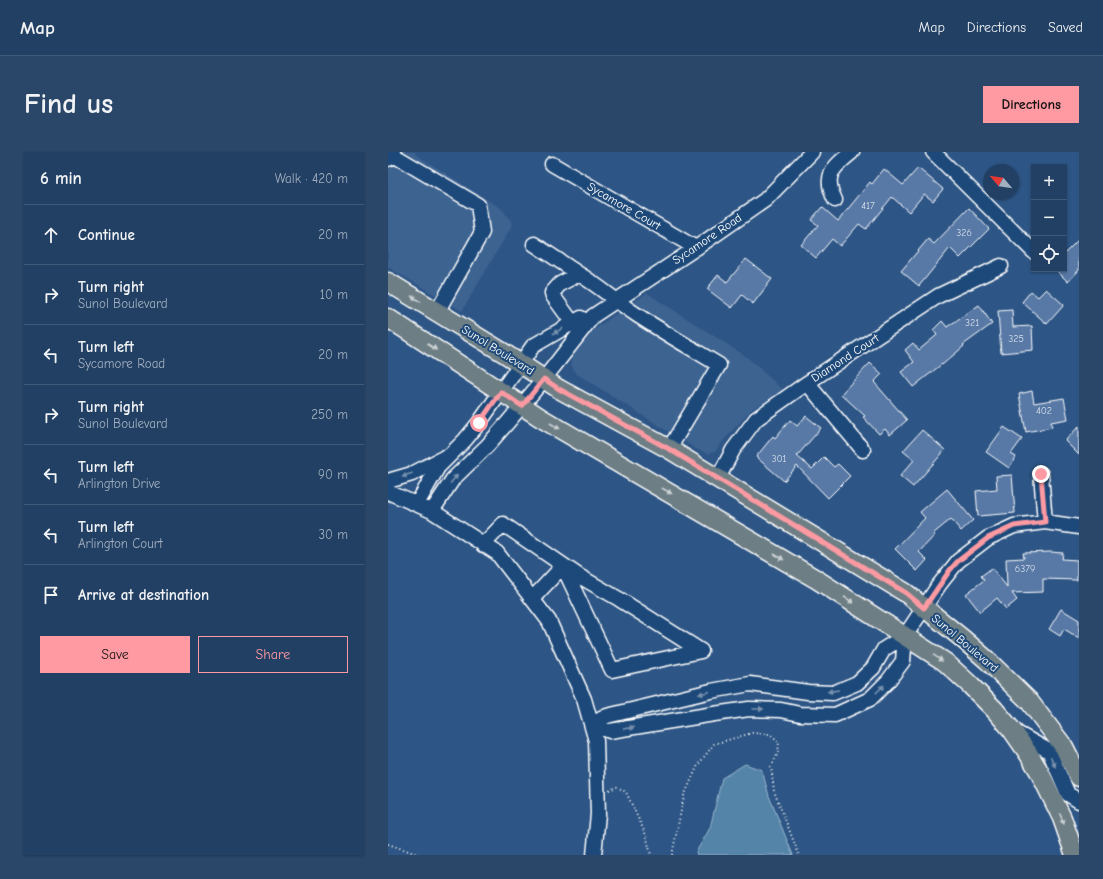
<!DOCTYPE html>
<html lang="en">
<head>
<meta charset="utf-8">
<style>
	:root { --surface:#224064; --page:#2a476a; --text:#f1f3f6; --muted:#a2afbf; --line:#3f5978; --accent:#ff9aa2 }
	body { margin:0; font-family:"Comic Neue",sans-serif; background:var(--page); color:var(--text) }
	.controls { position:absolute; right:12px; top:12px; display:grid; overflow:hidden; border-radius:0px; box-shadow:0 1px 3px #0004 }
	.controls button { width:36px; height:36px; display:grid; place-items:center; padding:0; border:0; border-bottom:1px solid var(--line); background:var(--surface); color:var(--text); font:20px sans-serif }
	.compass { position:absolute; left:595px; top:12px; width:36px; height:36px; border-radius:50%; background:var(--surface); box-shadow:0 1px 3px #0004; rotate:299deg }
	.stop { position:absolute; width:12px; height:12px; margin:-9px; border:3px solid #ff9aa2; border-radius:50%; background:#fff }
	.stop.end { background:#ff9aa2; border-color:#fff; box-shadow:0 1px 4px #0008 }
	.list { margin:0; padding:0; list-style:none }
	h2 { display:flex; justify-content:space-between; align-items:center; height:52px; margin:0; padding:0 16px; font-size:17px }
	h2 small { font-size:13px; font-weight:400; color:var(--muted) }
	.list li { display:grid; grid-template-columns:26px 1fr auto; gap:12px; align-items:center; box-sizing:border-box; height:60px; padding:0 16px; border-top:1px solid var(--line) }
	.list b { display:block; font-size:15px; white-space:nowrap }
	.list p { margin:0; font-size:13px; white-space:nowrap; color:var(--muted) }
	.list em { font-size:13px; font-style:normal; color:var(--muted) }
	.actions { display:flex; gap:8px; padding:12px 16px }
	.actions a { flex:1; padding:9px 0; border:1px solid var(--accent); border-radius:0px; text-align:center; font-size:14px; color:var(--accent) }
	.actions .main { background:var(--accent); color:#111 }
	.icon { flex:none; width:22px; height:22px; fill:none; stroke:currentColor; stroke-width:2; stroke-linecap:round; stroke-linejoin:round }
	.map { position:relative; flex:none; width:691px; height:703px; overflow:hidden; border-radius:0px }
	header { display:flex; align-items:center; gap:24px; box-sizing:border-box; height:56px; padding:0 20px; background:var(--surface); border-bottom:1px solid var(--line) }
	header strong { font-size:19px }
	nav { display:flex; gap:22px; margin-inline-start:auto; font-size:14px }
	.intro { display:flex; align-items:center; justify-content:space-between; box-sizing:border-box; height:96px; padding:0 24px }
	h1 { margin:0; font-size:28px }
	.button { padding:10px 18px; border-radius:0px; background:var(--accent); color:#111; font-size:14px; font-weight:700 }
	main { display:flex; gap:24px; padding:0 24px }
	aside { flex:1; background:var(--surface); border-radius:0px; box-shadow:0 1px 3px #0004 }
	.map>svg:first-child { display:block }
</style>
</head>
<body>
<header>
<strong>Map</strong>
<nav><a>Map</a><a>Directions</a><a>Saved</a></nav>
</header>
<div class="intro"><h1>Find us</h1><a class="button">Directions</a></div>
<main>
<aside>
<h2>6 min<small>Walk · 420 m</small></h2>
<ul class="list">
<li><svg class="icon" aria-label="ahead" viewBox="0 0 24 24"><path d="M12 20V5M6 11l6-6 6 6"/></svg><div><b>Continue</b></div><em>20 m</em></li>
<li><svg class="icon" aria-label="right" viewBox="0 0 24 24"><path d="M7 20v-9h11M14 6l5 5-5 5"/></svg><div><b>Turn right</b><p>Sunol Boulevard</p></div><em>10 m</em></li>
<li><svg class="icon" aria-label="left" viewBox="0 0 24 24"><path d="M17 20v-9H6M10 6l-5 5 5 5"/></svg><div><b>Turn left</b><p>Sycamore Road</p></div><em>20 m</em></li>
<li><svg class="icon" aria-label="right" viewBox="0 0 24 24"><path d="M7 20v-9h11M14 6l5 5-5 5"/></svg><div><b>Turn right</b><p>Sunol Boulevard</p></div><em>250 m</em></li>
<li><svg class="icon" aria-label="left" viewBox="0 0 24 24"><path d="M17 20v-9H6M10 6l-5 5 5 5"/></svg><div><b>Turn left</b><p>Arlington Drive</p></div><em>90 m</em></li>
<li><svg class="icon" aria-label="left" viewBox="0 0 24 24"><path d="M17 20v-9H6M10 6l-5 5 5 5"/></svg><div><b>Turn left</b><p>Arlington Court</p></div><em>30 m</em></li>
<li><svg class="icon" aria-label="arrive" viewBox="0 0 24 24"><path d="M6 21V4h12l-3 4 3 4H6"/></svg><div><b>Arrive at destination</b></div></li>
</ul>
<div class="actions"><a class="main">Save</a><a>Share</a></div>
</aside>
<div class="map">
<svg width="691" height="703" viewBox="0 0 691 703">
	<rect width="100%" height="100%" fill="#2d5585"/>
	<filter id="ink" filterUnits="userSpaceOnUse"><feTurbulence type="fractalNoise" baseFrequency=".025" numOctaves="2"/><feDisplacementMap in="SourceGraphic" scale="8" xChannelSelector="R" yChannelSelector="G"/><feConvolveMatrix kernelMatrix="1 2 1 2 8 2 1 2 1" color-interpolation-filters="sRGB"/></filter>
	<g filter="url(#ink)">
		<!-- built -->
		<path fill="#3e6391" d="M 0,0 L 28,0 L 27,2 L 114,57 L 125,72 L 74,159 L 0,115 Z
			M 259,141 L 359,205 L 395,238 L 363,258 L 336,288 L 327,300 L 320,302 L 308,297 L 189,222 L 184,215 L 183,206 L 189,196 L 208,176 Z"/>
		<!-- water -->
		<path fill="#5484a9" stroke="#98b5cb" d="M 357,612 L 374,618 L 381,644 L 405,703 L 309,703 L 308,700 L 322,676 L 334,626 Z"/>
		<!-- building -->
		<path fill="#5879a6" stroke="#fff" d="M 530,16 L 555,37 L 545,49 L 536,42 L 521,60 L 504,45 L 478,77 L 471,72 L 452,94 L 444,87 L 428,106 L 413,93 L 430,73 L 423,68 L 434,55 L 450,69 L 482,30 L 484,32 L 496,17 L 515,33 Z
			M 581,56 L 601,77 L 572,106 L 562,96 L 531,134 L 513,119 L 540,87 L 546,92 Z
			M 691,87 L 691,118 L 680,130 L 667,117 L 676,117 L 676,102 Z
			M 358,107 L 384,127 L 365,152 L 354,143 L 344,156 L 319,137 L 330,123 L 339,130 Z
			M 658,137 L 676,153 L 659,172 L 634,150 L 643,139 L 650,145 Z
			M 591,153 L 604,172 L 575,193 L 576,194 L 554,213 L 554,212 L 525,235 L 513,220 L 526,210 L 517,198 L 525,191 L 531,198 L 549,183 L 545,178 L 554,169 L 559,175 Z
			M 624,158 L 625,175 L 644,174 L 645,198 L 613,201 L 610,159 Z
			M 482,211 L 494,222 L 486,230 L 519,268 L 502,283 L 497,277 L 491,282 L 475,265 L 477,264 L 453,242 Z
			M 644,239 L 646,251 L 676,246 L 680,267 L 663,270 L 664,275 L 638,280 L 631,242 Z
			M 418,264 L 433,276 L 409,304 L 424,317 L 436,305 L 446,315 L 450,312 L 462,324 L 440,346 L 409,314 L 396,329 L 368,305 L 385,284 L 387,286 L 402,268 L 409,274 Z
			M 691,274 L 691,303 L 677,289 Z
			M 616,275 L 634,287 L 623,302 L 628,305 L 621,316 L 598,300 Z
			M 534,278 L 557,298 L 525,335 L 512,324 L 526,308 L 515,299 Z
			M 624,323 L 627,361 L 590,364 L 588,339 L 609,337 L 608,324 Z
			M 559,337 L 585,368 L 573,379 L 563,367 L 545,382 L 547,383 L 531,400 L 539,408 L 529,419 L 507,397 L 537,366 L 532,360 Z
			M 663,400 L 675,401 L 674,407 L 689,408 L 689,428 L 655,427 L 655,440 L 624,441 L 629,448 L 618,457 L 609,446 L 592,460 L 578,442 L 596,428 L 593,424 L 604,416 L 619,435 L 618,407 L 636,406 L 635,401 Z
			M 673,457 L 691,468 L 691,486 L 676,477 L 672,484 L 661,477 Z"/>
		<g fill="none" stroke-linecap="round" stroke-linejoin="round">
			<!-- minor casing -->
			<g stroke="#fff" stroke-width="17">
				<path id="minor" d="M 545,0 L 646,100
					M 0,7 L 7,4 L 90,53 L 94,80 L 49,160
					M 164,12 L 308,96
					M 447,48 C 435,24 444,16 464,0
					M 146,92 L 191,122
					M 184,170 L 165,144 L 164,141 L 172,132 L 191,122 C 211,134 229,150 249,163 C 275,180 303,196 331,213 L 281,297
					M 419,231 L 475,298
					M 653,322 L 657,370
					M 329,328 L 345,298 L 368,267 L 419,231 L 550,144 L 613,114
					M 0,329 L 24,322 L 57,305
					M 0,340 L 44,359 L 109,401 L 161,469 L 196,547 L 208,589 L 210,662 L 206,703
					M 29,352 L 50,315 L 77,288 L 91,271 L 145,194 L 193,166
					M 44,359 L 65,327 L 99,294 L 120,270 L 156,227 L 205,164 L 308,96 L 377,48 L 424,0
					M 95,393 L 115,372 L 191,424 L 231,447 L 313,499
					M 144,447 L 175,414 L 224,518 L 313,499
					M 204,572 L 222,579 L 326,562 L 361,557 L 393,558 L 412,562 L 447,563 L 482,547 L 500,529 L 515,509 L 517,484 L 551,433 L 570,409 L 600,386 L 626,374 L 657,370 L 691,375
					M 204,572 L 219,564 L 323,539 L 362,532 L 420,540 L 445,541 L 469,531 L 485,516 L 496,497 L 517,484
					M 627,580 L 661,599 L 680,642 L 691,649"/>
			</g>
			<!-- major casing -->
			<g stroke="#fff" stroke-width="21">
				<path id="major" d="M 0,130 L 116,201 L 171,237 L 281,297 L 518,441 L 575,487 L 599,508 L 641,549 L 676,595 L 691,625
					M 0,166 L 153,266 L 428,427 L 557,510 L 580,531 L 606,557 L 624,578 L 640,601 L 651,619 L 674,666 L 687,703"/>
			</g>
			<!-- path -->
			<path stroke="#fff" stroke-width="2" stroke-dasharray="1 3" stroke-linecap="butt" d="M 221,638 L 229,635 L 238,640 L 258,683 L 263,703
				M 0,692 L 32,703
				M 284,703 L 296,644 L 310,613 L 326,592 L 364,581 L 382,582 L 391,590 L 390,601 L 383,615 L 386,639 L 411,703"/>
			<!-- minor -->
			<use href="#minor" stroke="#1f4a7a" stroke-width="14"/>
			<!-- major -->
			<use href="#major" stroke="#6d7e84" stroke-width="18"/>
		</g>
		<!-- one-way arrows -->
		<defs><path id="oneway-solid" d="M-6-.8H1V-3.2L6.5 0L1 3.2V.8H-6Z"/></defs>
		<g fill="#ccd2d4">
			<use href="#oneway-solid" transform="translate(28 147) rotate(-148)"/>
			<use href="#oneway-solid" transform="translate(44 195) rotate(33)"/>
			<use href="#oneway-solid" transform="translate(167 274) rotate(30)"/>
			<use href="#oneway-solid" transform="translate(279 339) rotate(30)"/>
			<use href="#oneway-solid" transform="translate(391 405) rotate(31)"/>
			<use href="#oneway-solid" transform="translate(461 448) rotate(33)"/>
			<use href="#oneway-solid" transform="translate(550 506) rotate(34)"/>
			<use href="#oneway-solid" transform="translate(674 667) rotate(68)"/>
		</g>
		<g fill="#7992af">
			<use href="#oneway-solid" transform="translate(170 179) rotate(149)"/>
			<use href="#oneway-solid" transform="translate(19 323) rotate(160)"/>
			<use href="#oneway-solid" transform="translate(66 327) rotate(-49)"/>
			<use href="#oneway-solid" transform="translate(492 537) rotate(-45)"/>
			<use href="#oneway-solid" transform="translate(445 539) rotate(171)"/>
			<use href="#oneway-solid" transform="translate(316 541) rotate(166)"/>
			<use href="#oneway-solid" transform="translate(370 557)"/>
			<use href="#oneway-solid" transform="translate(241 576) rotate(-9)"/>
			<use href="#oneway-solid" transform="translate(665 610) rotate(66)"/>
		</g>
	</g>
	<g fill="none" stroke-linecap="round" stroke-linejoin="round" filter="url(#ink)">
		<!-- route -->
		<path stroke="#ff9aa2" stroke-width="5" d="M 91,271 L 113,240 L 134,254 L 156,227 L 171,237 L 281,297 L 518,441 L 536,456 L 562,418 L 570,409 L 600,386 L 626,374 L 657,370 L 653,322"/>
	</g>
	<g text-anchor="middle" dominant-baseline="central" stroke-width="4" stroke-linejoin="round" paint-order="stroke">
		<!-- number labels -->
		<g font-size="10" fill="#d5dee9">
			<text x="480" y="54">417</text>
			<text x="576" y="81">326</text>
			<text x="584" y="171">321</text>
			<text x="628" y="187">325</text>
			<text x="656" y="259">402</text>
			<text x="391" y="307">301</text>
			<text x="637" y="417">6379</text>
		</g>
		<!-- street labels -->
		<g font-size="12" fill="#fff" stroke="#1f4a7a">
			<text transform="translate(236 54) rotate(30)">Sycamore Court</text>
			<text transform="translate(319 87) rotate(-34)">Sycamore Road</text>
			<text transform="translate(110 198) rotate(32)">Sunol Boulevard</text>
			<text transform="translate(457 206) rotate(-33)">Diamond Court</text>
			<text transform="translate(577 491) rotate(40)">Sunol Boulevard</text>
		</g>
	</g>
</svg>
<div class="controls">
<button>+</button>
<button>−</button>
<button><svg class="icon" aria-label="locate" viewBox="0 0 24 24"><circle cx="12" cy="12" r="6"/><path d="M12 2v4M12 18v4M2 12h4M18 12h4"/></svg></button>
</div>
<svg class="compass" viewBox="-18 -18 36 36"><path d="M0-13l5 13h-10z" fill="#e53935"/><path d="M0 13l5-13h-10z" fill="#a2afbf"/></svg>
<div class="stop" style="left:91px;top:271px"></div>
<div class="stop end" style="left:653px;top:322px"></div>
</div>
</main>
</body>
</html>
